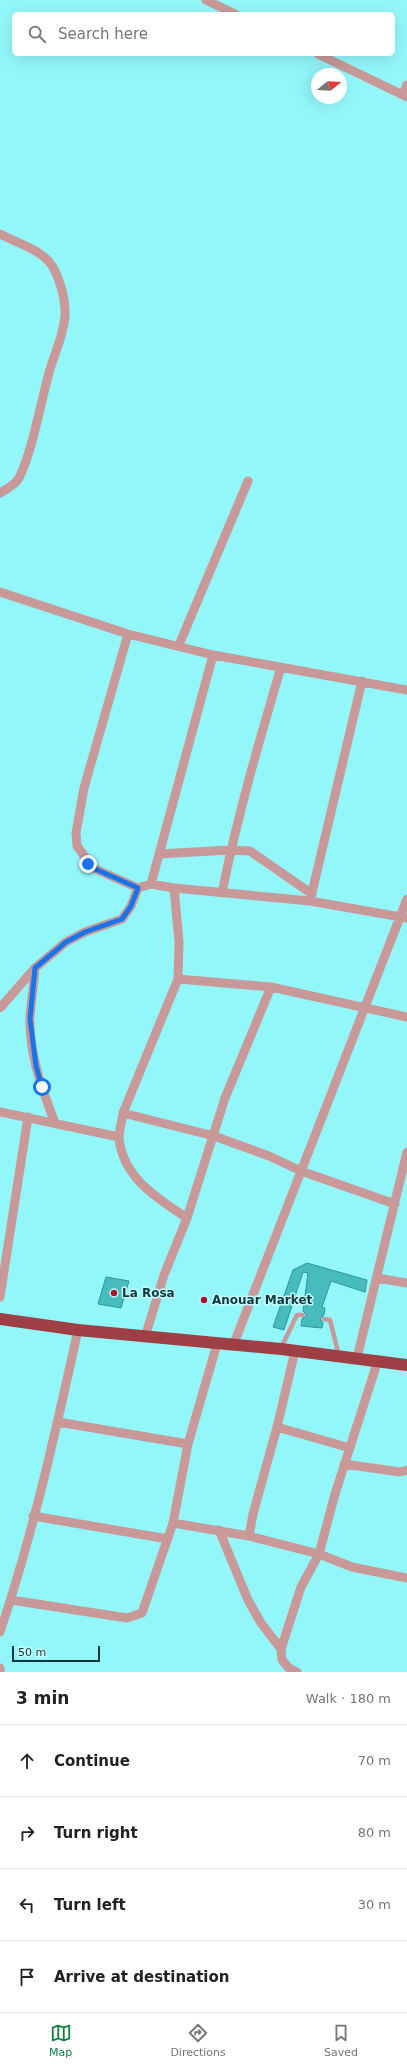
<!DOCTYPE html>
<html lang="en">
<head>
<meta charset="utf-8">
<style>
	:root { --surface:#fff; --page:#f6f6f6; --text:#202124; --muted:#757577; --line:#e0e0e0; --accent:#0b8043 }
	body { margin:0; font-family:"DejaVu Sans",sans-serif; background:var(--page); color:var(--text) }
	.compass { position:absolute; left:311px; top:68px; width:36px; height:36px; border-radius:50%; background:var(--surface); box-shadow:0 4px 16px #0002; rotate:72deg }
	.scale { position:absolute; left:12px; bottom:10px; width:88px; box-sizing:border-box; padding-left:4px; border:2px solid #0b383a; border-top:0; font-size:11px; line-height:14px; white-space:nowrap; color:#0b383a; -webkit-text-stroke:3px #c5fdfe; paint-order:stroke }
	.stop { position:absolute; width:12px; height:12px; margin:-9px; border:3px solid #1a73e8; border-radius:50%; background:#fff }
	.stop.end { background:#1a73e8; border-color:#fff; box-shadow:0 1px 4px #0008 }
	.list { margin:0; padding:0; list-style:none }
	h2 { display:flex; justify-content:space-between; align-items:center; height:52px; margin:0; padding:0 16px; font-size:17px }
	h2 small { font-size:13px; font-weight:400; color:var(--muted) }
	.list li { display:grid; grid-template-columns:26px 1fr auto; gap:12px; align-items:center; box-sizing:border-box; height:72px; padding:0 16px; border-top:1px solid var(--line) }
	.list b { display:block; font-size:15px; white-space:nowrap }
	.list em { font-size:13px; font-style:normal; color:var(--muted) }
	.icon { flex:none; width:22px; height:22px; fill:none; stroke:currentColor; stroke-width:2; stroke-linecap:round; stroke-linejoin:round }
	.map { position:relative; flex:none; width:407px; height:1672px; overflow:hidden }
	.search { position:absolute; background:var(--surface); box-shadow:0 4px 16px #0002; left:12px; right:12px; top:12px; height:44px; display:flex; align-items:center; gap:10px; box-sizing:border-box; padding:0 14px; border-radius:6px; color:var(--muted); font-size:15px }
	.sheet { height:340px; background:var(--surface) }
	nav { display:flex; justify-content:space-around; align-items:center; box-sizing:border-box; height:56px; border-top:1px solid var(--line); background:var(--surface); font-size:11px; color:var(--muted) }
	nav a { display:grid; justify-items:center; gap:2px }
	nav .on { color:var(--accent) }
	.map>svg:first-child { display:block }
</style>
</head>
<body>
<div class="map">
<svg width="407" height="1672" viewBox="0 0 407 1672">
	<rect width="100%" height="100%" fill="#93f7fa"/>
	<!-- building -->
	<path fill="#48bbbf" stroke="#2b979b" d="M 307,1263 L 367,1280 L 365,1292 L 331,1281 L 322,1307 L 325,1308 L 324,1315 L 320,1319 L 323,1323 L 322,1328 L 301,1326 L 302,1319 L 307,1315 L 303,1311 L 308,1273 L 303,1272 L 284,1330 L 273,1327 L 293,1270 Z
		M 106,1277 L 129,1281 L 121,1308 L 98,1304 Z"/>
	<g fill="none" stroke-linecap="round" stroke-linejoin="round">
		<!-- lane -->
		<path stroke="#c99999" stroke-width="4.5" d="M 324,1319 L 330,1320 L 339,1356
			M 281,1348 L 297,1315 L 303,1315"/>
		<!-- street -->
		<path stroke="#c99999" stroke-width="9" d="M 206,0 L 235,14
			M 318,54 L 407,97
			M 403,95 L 407,85
			M 0,234 C 17,243 43,250 53,267 C 61,282 66,301 65,317 C 63,337 54,354 49,373 C 40,405 33,449 19,478 C 15,485 7,489 0,493
			M 0,592 L 128,634 L 213,655 L 407,690
			M 128,634 L 84,788 L 76,833 L 77,846 L 93,868 L 138,888
			M 179,645 L 248,481
			M 159,854 L 230,850 L 250,851 L 312,894
			M 151,884 L 213,655
			M 174,888 L 179,942 L 178,979 L 123,1113 C 122,1121 119,1130 119,1138 C 123,1178 157,1198 187,1218
			M 222,893 C 237,817 259,742 281,667
			M 310,901 L 362,681
			M 35,968 C 34,985 31,1001 30,1018 C 29,1054 42,1089 55,1123
			M 178,979 L 271,987 L 407,1017
			M 0,1008 L 35,968 L 66,942 L 85,932 L 122,919 L 131,906 L 138,888 L 151,884 L 174,888 L 310,901 L 407,918
			M 0,1112 L 119,1137
			M 123,1113 L 214,1136 L 269,1156 L 301,1171 L 395,1204
			M 377,1278 L 407,1283
			M 0,1297 L 28,1117
			M 145,1337 L 164,1275 L 187,1218 L 225,1098 L 271,987
			M 233,1346 L 407,899
			M 357,1358 L 407,1152
			M 58,1422 L 188,1444
			M 277,1427 L 350,1448
			M 344,1464 L 400,1472 L 407,1470
			M 33,1516 L 168,1539
			M 173,1523 L 249,1536 L 319,1554 L 352,1567 L 407,1578
			M 219,1530 L 248,1600 L 261,1623 L 281,1649
			M 249,1536 L 253,1514 L 277,1427 L 295,1351
			M 11,1600 L 127,1618 L 142,1613 L 173,1523 L 188,1444 L 217,1344
			M 0,1632 C 33,1534 56,1430 78,1330
			M 0,1668 L 0,1672
			M 297,1672 L 289,1668 L 282,1660 L 281,1649 L 301,1587 L 319,1554 L 335,1494 L 378,1360"/>
		<!-- highway -->
		<path stroke="#9e3f45" stroke-width="12" d="M 0,1319 L 78,1330 L 281,1349 L 407,1365"/>
	</g>
	<g fill="none" stroke-linecap="round" stroke-linejoin="round">
		<!-- route -->
		<path stroke="#1a73e8" stroke-width="5" d="M 42,1087 L 36,1066 L 30,1019 L 35,968 L 66,942 L 85,932 L 122,919 L 131,906 L 138,888 L 93,868 L 88,864"/>
	</g>
	<!-- markers -->
	<g fill="#a91130" stroke="#c5fdfe" stroke-width="1.5">
		<circle cx="114" cy="1293" r="4"/>
		<circle cx="204" cy="1300" r="4"/>
	</g>
	<g text-anchor="middle" dominant-baseline="central" stroke-width="3" stroke-linejoin="round" paint-order="stroke">
		<!-- poi labels -->
		<g font-size="12" font-weight="bold" fill="#0b383a" stroke="#c5fdfe" text-anchor="start">
			<text x="122" y="1293">La Rosa</text>
			<text x="212" y="1300">Anouar Market</text>
		</g>
	</g>
</svg>
<svg class="compass" viewBox="-18 -18 36 36"><path d="M0-13l5 13h-10z" fill="#e53935"/><path d="M0 13l5-13h-10z" fill="#757577"/></svg>
<div class="scale">50 m</div>
<div class="stop" style="left:42px;top:1087px"></div>
<div class="stop end" style="left:88px;top:864px"></div>
<div class="search"><svg class="icon" aria-label="search" viewBox="0 0 24 24"><circle cx="10" cy="10" r="6"/><path d="M15 15l6 6"/></svg>Search here</div>
</div>
<section class="sheet">
<h2>3 min<small>Walk · 180 m</small></h2>
<ul class="list">
<li><svg class="icon" aria-label="ahead" viewBox="0 0 24 24"><path d="M12 20V5M6 11l6-6 6 6"/></svg><div><b>Continue</b></div><em>70 m</em></li>
<li><svg class="icon" aria-label="right" viewBox="0 0 24 24"><path d="M7 20v-9h11M14 6l5 5-5 5"/></svg><div><b>Turn right</b></div><em>80 m</em></li>
<li><svg class="icon" aria-label="left" viewBox="0 0 24 24"><path d="M17 20v-9H6M10 6l-5 5 5 5"/></svg><div><b>Turn left</b></div><em>30 m</em></li>
<li><svg class="icon" aria-label="arrive" viewBox="0 0 24 24"><path d="M6 21V4h12l-3 4 3 4H6"/></svg><div><b>Arrive at destination</b></div></li>
</ul>
</section>
<nav>
<a class="on"><svg class="icon" aria-label="map" viewBox="0 0 24 24"><path d="M3 6l6-2 6 2 6-2v14l-6 2-6-2-6 2zM9 4v14M15 6v14"/></svg>Map</a>
<a><svg class="icon" aria-label="directions" viewBox="0 0 24 24"><path d="M12 3l9 9-9 9-9-9zM9 14v-3h6M13 9l2 2-2 2"/></svg>Directions</a>
<a><svg class="icon" aria-label="saved" viewBox="0 0 24 24"><path d="M7 4h10v16l-5-4-5 4z"/></svg>Saved</a>
</nav>
</body>
</html>
